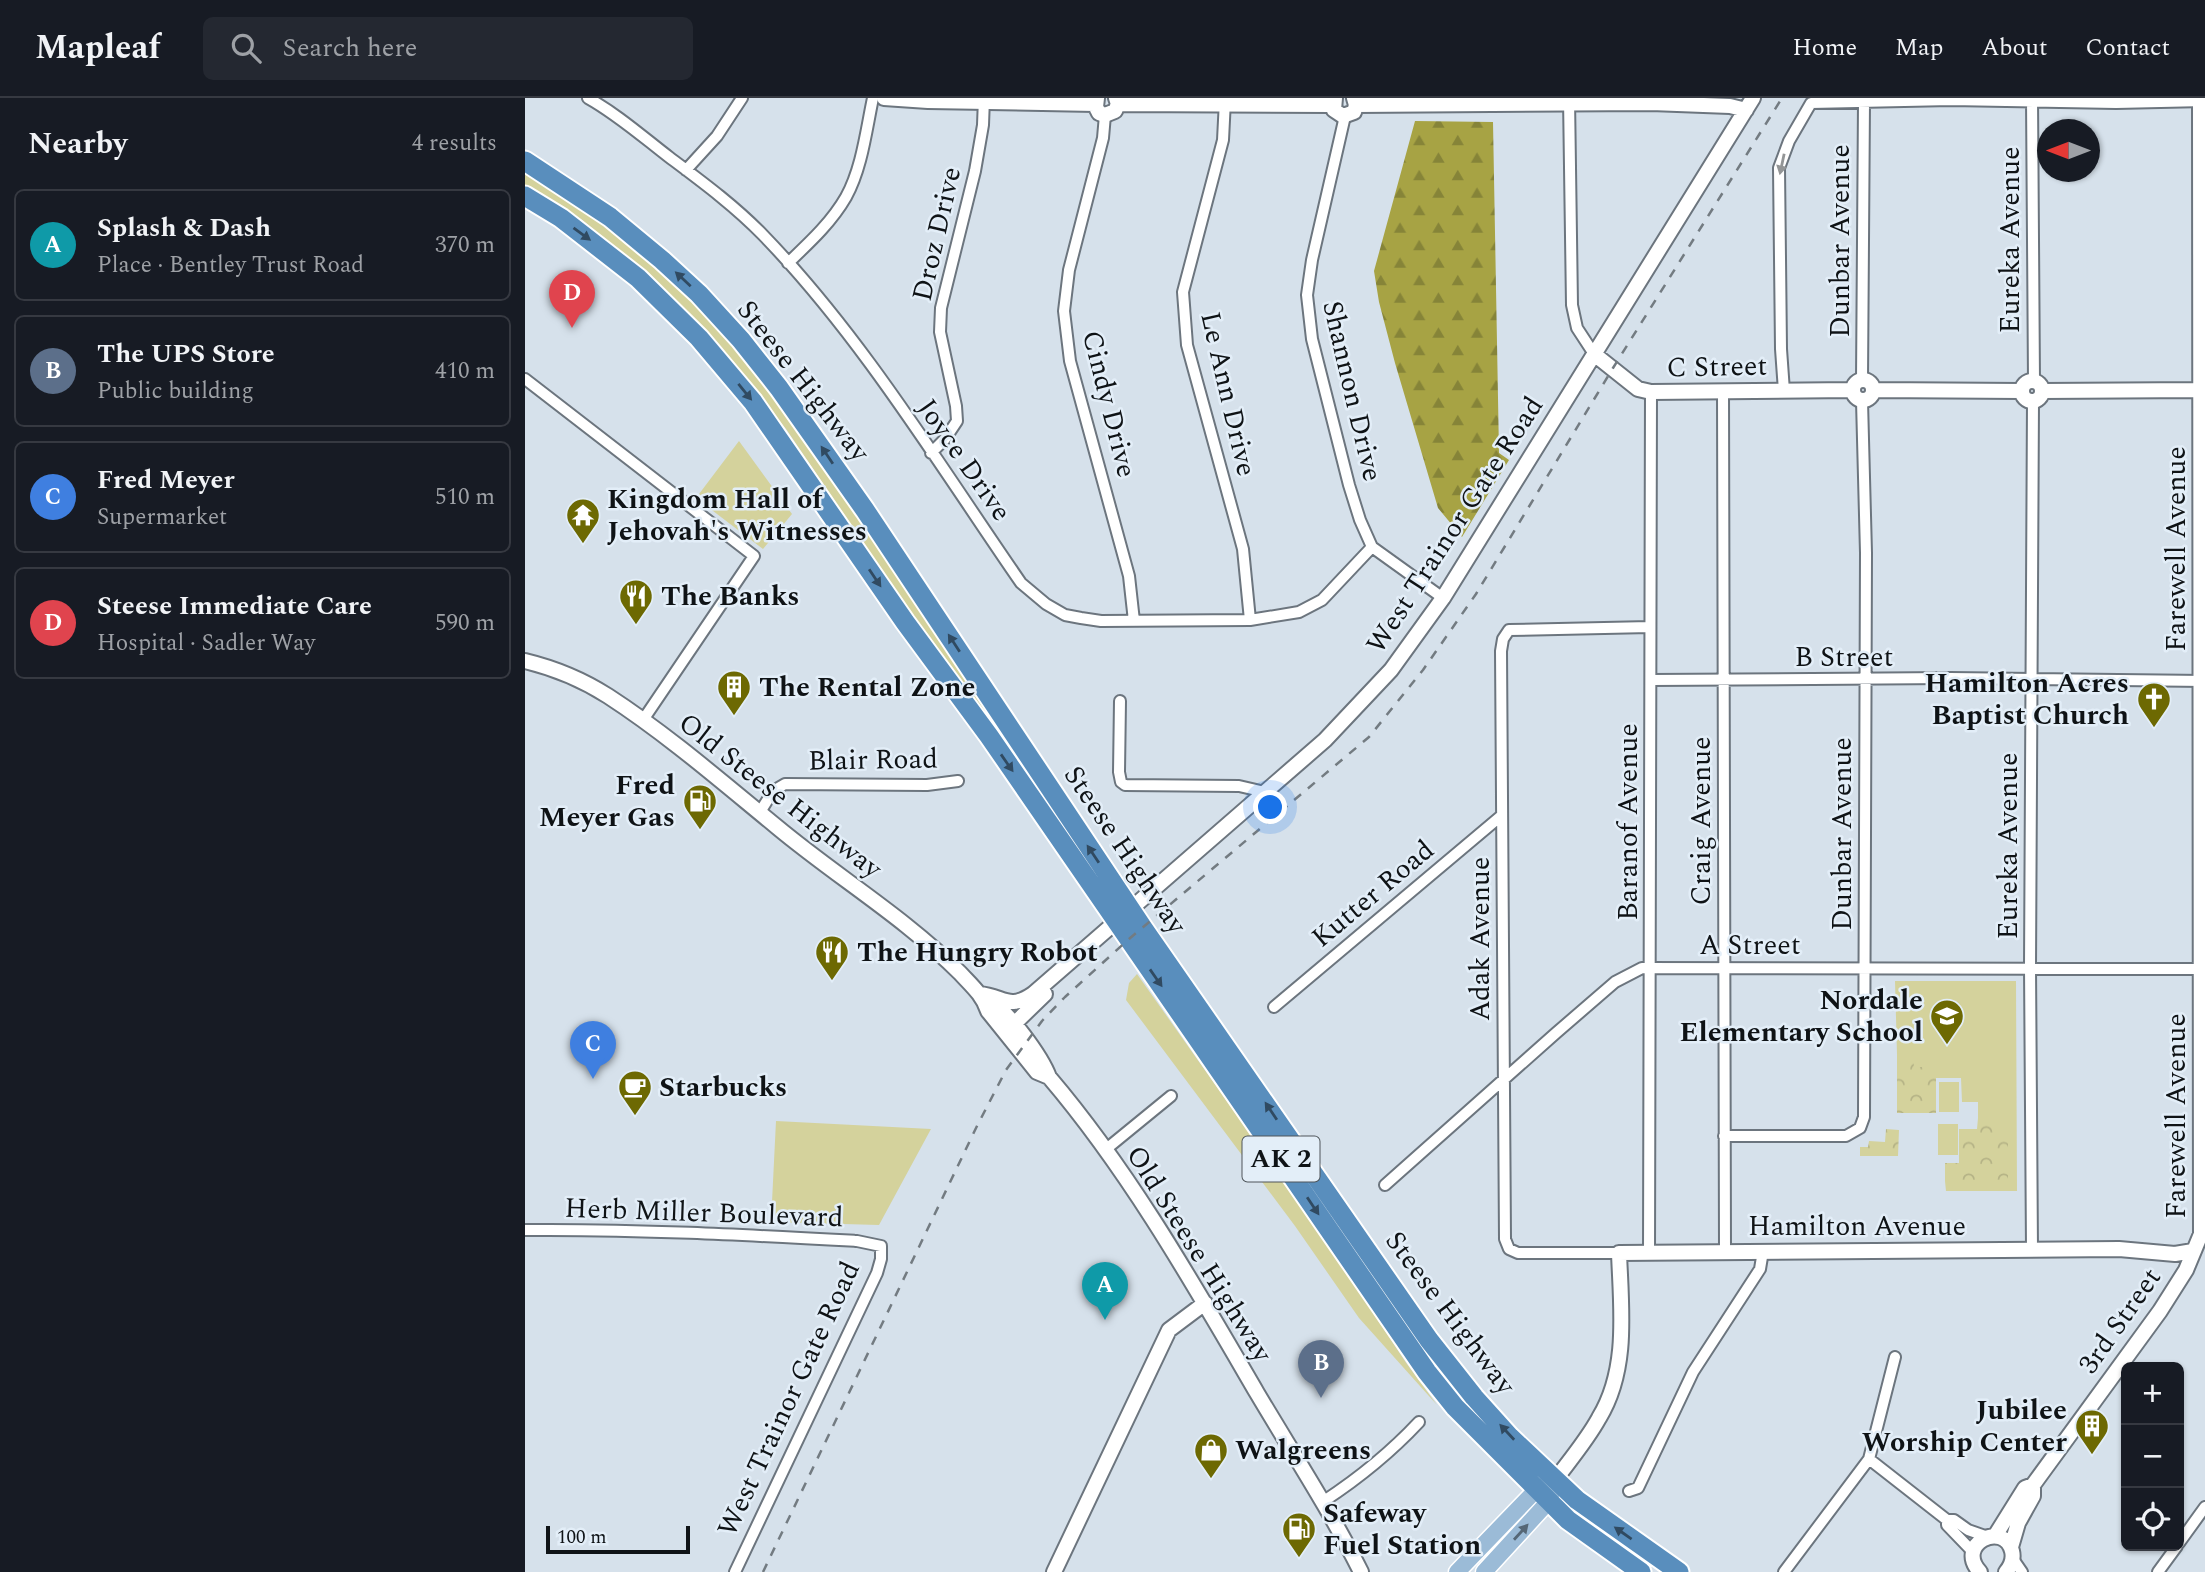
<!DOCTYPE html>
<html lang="en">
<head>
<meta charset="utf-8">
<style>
	:root { --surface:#171b24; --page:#242831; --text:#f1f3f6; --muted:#9ea1a6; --line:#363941; --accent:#ea580c }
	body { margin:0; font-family:Spectral,serif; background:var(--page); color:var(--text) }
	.controls { position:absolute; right:21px; bottom:21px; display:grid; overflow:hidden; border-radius:10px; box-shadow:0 2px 5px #0004 }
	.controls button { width:63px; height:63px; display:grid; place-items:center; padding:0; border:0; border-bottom:2px solid var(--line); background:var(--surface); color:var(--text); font:35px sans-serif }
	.compass { position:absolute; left:1512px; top:21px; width:63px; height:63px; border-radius:50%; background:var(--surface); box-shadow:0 2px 5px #0004; rotate:270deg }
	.scale { position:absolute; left:21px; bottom:18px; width:144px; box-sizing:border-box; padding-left:7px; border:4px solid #0f1316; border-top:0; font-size:19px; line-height:24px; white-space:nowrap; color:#0f1316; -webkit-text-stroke:5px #e3eef8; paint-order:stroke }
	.you { position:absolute; left:746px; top:710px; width:24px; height:24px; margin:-18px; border:5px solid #fff; border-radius:50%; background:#1a73e8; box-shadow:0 0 0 10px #1a73e833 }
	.badge { display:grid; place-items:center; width:46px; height:46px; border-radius:50%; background:var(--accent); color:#fff; font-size:23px; font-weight:700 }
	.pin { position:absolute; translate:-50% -58px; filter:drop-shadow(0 2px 4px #0008) }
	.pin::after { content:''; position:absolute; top:37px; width:24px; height:21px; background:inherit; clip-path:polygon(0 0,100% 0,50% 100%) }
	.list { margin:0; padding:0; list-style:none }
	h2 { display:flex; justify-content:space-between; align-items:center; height:91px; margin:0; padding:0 28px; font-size:30px }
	h2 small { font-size:23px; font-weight:400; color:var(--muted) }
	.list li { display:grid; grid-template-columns:46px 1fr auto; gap:21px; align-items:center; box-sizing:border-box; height:112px; margin:0 14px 14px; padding:0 14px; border:2px solid var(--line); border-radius:10px }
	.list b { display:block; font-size:26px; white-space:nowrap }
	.list p { margin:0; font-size:23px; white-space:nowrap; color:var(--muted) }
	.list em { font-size:23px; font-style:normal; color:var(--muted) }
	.icon { flex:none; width:38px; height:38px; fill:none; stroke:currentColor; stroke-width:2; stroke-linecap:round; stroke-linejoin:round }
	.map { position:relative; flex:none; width:1680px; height:1474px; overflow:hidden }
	header { display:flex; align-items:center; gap:42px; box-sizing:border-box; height:98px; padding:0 35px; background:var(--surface); border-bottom:2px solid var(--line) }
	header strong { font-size:33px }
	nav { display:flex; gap:38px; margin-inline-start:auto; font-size:24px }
	.search { width:490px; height:63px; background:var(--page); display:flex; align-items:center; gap:18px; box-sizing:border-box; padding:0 24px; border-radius:10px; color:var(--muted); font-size:26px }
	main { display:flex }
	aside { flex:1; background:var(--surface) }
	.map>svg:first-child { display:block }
</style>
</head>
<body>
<header>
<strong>Mapleaf</strong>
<div class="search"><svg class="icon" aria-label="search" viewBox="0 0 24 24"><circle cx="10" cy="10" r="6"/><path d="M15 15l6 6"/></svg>Search here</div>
<nav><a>Home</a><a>Map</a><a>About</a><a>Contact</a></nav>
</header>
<main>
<aside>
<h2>Nearby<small>4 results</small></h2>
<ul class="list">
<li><span class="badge" style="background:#0f9aa8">A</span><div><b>Splash &amp; Dash</b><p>Place · Bentley Trust Road</p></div><em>370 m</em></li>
<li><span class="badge" style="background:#5c6f8a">B</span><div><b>The UPS Store</b><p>Public building</p></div><em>410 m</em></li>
<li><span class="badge" style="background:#3f7fe0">C</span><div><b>Fred Meyer</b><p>Supermarket</p></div><em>510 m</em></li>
<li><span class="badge" style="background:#e0444e">D</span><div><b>Steese Immediate Care</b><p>Hospital · Sadler Way</p></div><em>590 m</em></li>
</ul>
</aside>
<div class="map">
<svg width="1680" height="1474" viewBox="0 0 1680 1474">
	<defs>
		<pattern id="forest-firs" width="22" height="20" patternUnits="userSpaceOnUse" patternTransform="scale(1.75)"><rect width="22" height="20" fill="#a7a344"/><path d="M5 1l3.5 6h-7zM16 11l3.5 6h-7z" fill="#868438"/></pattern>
		<pattern id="park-crowns" width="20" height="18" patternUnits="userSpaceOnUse" patternTransform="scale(1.75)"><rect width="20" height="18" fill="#d4d29c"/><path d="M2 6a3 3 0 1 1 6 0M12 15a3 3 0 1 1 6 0" fill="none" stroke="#b5b386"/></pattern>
	</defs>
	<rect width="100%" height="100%" fill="#d6e1eb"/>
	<!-- green -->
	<path fill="#d4d29c" d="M 0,73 L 61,114 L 132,169 L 171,207 L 233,275 L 302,372 L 492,657 L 489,659 L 380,506 L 261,331 L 194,248 L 165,216 L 126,179 L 56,121 L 0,87 Z
		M 214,343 L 267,416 L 238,451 L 171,400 Z
		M 612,876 L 788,1125 L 882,1266 L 912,1307 L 834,1220 L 770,1128 L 601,902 L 604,885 Z
		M 1370,883 L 1491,883 L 1492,1093 L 1421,1093 L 1420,1083 L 1483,1083 L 1483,1020 L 1453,1020 L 1453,1004 L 1437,1004 L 1436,980 L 1411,980 L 1411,969 L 1388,969 L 1388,956 L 1372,956 Z
		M 1414,984 L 1434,984 L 1434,1014 L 1414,1014 Z
		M 251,1023 L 406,1031 L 354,1127 L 246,1124 Z
		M 1413,1026 L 1433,1026 L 1433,1057 L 1413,1057 Z"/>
	<!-- forest -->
	<path fill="url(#forest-firs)" d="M 890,23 L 968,24 L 974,355 L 984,362 L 937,439 L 913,410 L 870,265 L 854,204 L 849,173 Z"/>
	<!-- park -->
	<path fill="url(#park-crowns)" d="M 1372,956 L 1388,956 L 1389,969 L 1411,969 L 1411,1015 L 1372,1015 Z
		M 1453,1020 L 1483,1020 L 1483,1083 L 1420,1083 L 1420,1065 L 1434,1065 L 1434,1031 L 1452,1031 Z
		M 1361,1031 L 1374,1032 L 1373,1058 L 1335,1058 L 1335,1049 L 1343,1049 L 1344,1043 L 1360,1044 Z"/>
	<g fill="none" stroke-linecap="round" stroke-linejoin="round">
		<!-- street casing -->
		<g stroke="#6c757e" stroke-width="14">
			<path id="street" d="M 63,0 C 92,16 118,39 144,59 C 176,83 210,108 238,137 C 337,239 415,368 496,485 L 521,506 L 540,517 L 556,520 L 576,523 L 725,522 L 774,514 L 797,502 L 847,449
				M 1044,0 L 1047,207 L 1052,230 L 1069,256
				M 1507,0 L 1509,283
				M 700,2 L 698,42 L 658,194 L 662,247 L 718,451 L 725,522
				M 580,17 L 578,40 L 544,172 L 539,213 L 545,263 L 604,478 L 609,523
				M 820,18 L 787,162 L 782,197 L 787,241 L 824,387 L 835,422 L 847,449 L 918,500
				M 161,72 L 192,38 L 217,0
				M 263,165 C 284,145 306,125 321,99 C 337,70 341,33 348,0
				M 0,281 L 229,458 L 118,622
				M 1337,282 L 1339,4
				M 1198,293 L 1200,1153
				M 1259,293 L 1256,251 L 1254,70 L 1264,43 L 1286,5 L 1426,2 L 1591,5 L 1680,3
				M 406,355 L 420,341 L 432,323 L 431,308 L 415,234 L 416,210 L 450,73 L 458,27 L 459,0
				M 1126,582 L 1425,580 L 1680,583
				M 595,603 L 594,674 L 596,684 L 600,687 L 714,688 L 740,694
				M 235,714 L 248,693 L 260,686 L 402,687 L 433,683
				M 749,909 L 976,718
				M 1199,1038 L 1321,1038 L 1335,1030 L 1339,1019 L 1341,455 L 1337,303
				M 580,1052 L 646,998
				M 860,1087 L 1031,935 L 1090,884 L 1117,870 L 1680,871
				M 0,1132 C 111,1131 221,1137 332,1143 L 356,1148 L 356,1161 L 352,1175 L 210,1474
				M 1507,1151 L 1505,869 L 1508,303
				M 1124,1154 L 1126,294
				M 1094,1155 L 993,1155 L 984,1151 L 980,1141 L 976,553 L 978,541 L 984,532 L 1125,529
				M 1344,1361 L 1422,1422 L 1422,1427 L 1448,1454
				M 1104,1393 L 1113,1390 L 1168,1274 L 1235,1171 L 1238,1153
				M 799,1403 C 834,1380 865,1355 894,1324
				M 1422,1422 L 1429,1422 L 1443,1432 L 1463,1439
				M 1654,1445 L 1680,1409
				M 1488,1461 L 1497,1474
				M 1259,1474 L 1344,1361 L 1370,1259
				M 1633,1474 L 1652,1448"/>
		</g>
		<!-- secondary casing -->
		<g stroke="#6c757e" stroke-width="18">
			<path id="secondary" d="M 359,0 L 403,3 L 570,6
				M 572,0 L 571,9 L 574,15 L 580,17 L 590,13 L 593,6 L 591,0
				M 810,0 L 809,12 L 818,18 L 829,14 L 831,7 L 829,0
				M 593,6 L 808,7
				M 831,7 L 1126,5 L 1205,8 L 1221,12
				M 1069,256 L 1113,291 L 1126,294 L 1328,292
				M1328 292a10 10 0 1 1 20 0a10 10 0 1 1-20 0Z
				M1497 293a10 10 0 1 1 20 0a10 10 0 1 1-20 0Z
				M 1348,292 L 1497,293
				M 1517,293 L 1675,292
				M 0,563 C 29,570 58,582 83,598 C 143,637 197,684 252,729 C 312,779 379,819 435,875 C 446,887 458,897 463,913 L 512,974 L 524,979
				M 454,896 C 479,898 483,913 508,896 L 800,642 L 866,572 L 918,500 L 1228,0
				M 463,903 C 483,911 517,960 524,979 C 605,1074 669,1187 732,1295 C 767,1354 805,1412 836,1474
				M 489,926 L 520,896
				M 1030,1382 C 1045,1362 1062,1342 1074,1320 C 1104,1271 1096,1210 1094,1155 L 1594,1151 L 1650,1156 L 1668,1153
				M 1470,1438 L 1500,1390 L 1508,1387 L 1635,1213 L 1661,1172 L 1676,1136 L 1675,0
				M 1486,1449 L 1493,1425 L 1508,1398 L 1508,1387
				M 529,1474 L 644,1232 L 680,1205
				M 1455,1474 C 1429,1446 1479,1422 1487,1453 C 1489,1461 1486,1468 1481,1474"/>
		</g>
		<!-- primary casing -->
		<g stroke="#fff" stroke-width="19">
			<path id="primary" d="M 932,1474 L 1012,1391 L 1022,1386
				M 959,1474 L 1024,1403 L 1027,1394"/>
		</g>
		<!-- highway casing -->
		<g stroke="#fff" stroke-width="23">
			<path id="highway" d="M 0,63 L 85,119 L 137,162 L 174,196 L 216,242 L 254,290 L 340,412 L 618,830 L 904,1242 L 949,1299 L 985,1339 L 1052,1402 L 1154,1474
				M 0,98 L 36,120 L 113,180 L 174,240 L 228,304 L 380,524 L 464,638 L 902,1274 L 930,1309 L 1043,1422 L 1116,1474"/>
		</g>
		<!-- street -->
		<use href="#street" stroke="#fff" stroke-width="10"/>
		<!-- secondary -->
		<use href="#secondary" stroke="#fff" stroke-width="14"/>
		<!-- primary -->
		<use href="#primary" stroke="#9bbbd7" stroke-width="16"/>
		<!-- highway -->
		<use href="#highway" stroke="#598ebd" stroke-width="19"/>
		<!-- rail -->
		<path stroke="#737b81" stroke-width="2.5" stroke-dasharray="9 9" stroke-linecap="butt" d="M 238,1474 L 452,1028 L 481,972 L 517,923 L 540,899 L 604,841 L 844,639 L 898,572 L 951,496 L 1088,270 L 1257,0"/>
	</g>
	<!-- one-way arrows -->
	<defs><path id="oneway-solid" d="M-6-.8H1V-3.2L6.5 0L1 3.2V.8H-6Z" transform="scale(1.75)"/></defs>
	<use fill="#939596" href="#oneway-solid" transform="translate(1257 66) rotate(102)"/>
	<g fill="#304a61">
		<use href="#oneway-solid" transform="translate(57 136) rotate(36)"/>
		<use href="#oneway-solid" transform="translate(158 181) rotate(-137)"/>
		<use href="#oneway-solid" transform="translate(220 294) rotate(51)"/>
		<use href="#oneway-solid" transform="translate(302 357) rotate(-124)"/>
		<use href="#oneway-solid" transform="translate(350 480) rotate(56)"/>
		<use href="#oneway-solid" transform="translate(429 545) rotate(-123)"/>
		<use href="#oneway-solid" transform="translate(482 665) rotate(55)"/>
		<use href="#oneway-solid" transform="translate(568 756) rotate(-124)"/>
		<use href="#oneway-solid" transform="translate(631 880) rotate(55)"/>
		<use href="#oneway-solid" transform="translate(746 1013) rotate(-124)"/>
		<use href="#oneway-solid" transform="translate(788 1108) rotate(56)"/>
		<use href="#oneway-solid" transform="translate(982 1334) rotate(-133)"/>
		<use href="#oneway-solid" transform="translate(1098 1435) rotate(-145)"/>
	</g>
	<use fill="#556776" href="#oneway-solid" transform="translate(996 1434) rotate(-48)"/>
	<!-- icons -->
	<defs>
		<g id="temple-pin" transform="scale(1.75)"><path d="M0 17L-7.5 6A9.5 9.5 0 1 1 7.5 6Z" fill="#6d6902" stroke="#e3eef8"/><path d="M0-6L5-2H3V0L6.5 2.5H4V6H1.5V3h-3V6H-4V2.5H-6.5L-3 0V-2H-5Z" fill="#fff"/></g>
		<g id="restaurant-pin" transform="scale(1.75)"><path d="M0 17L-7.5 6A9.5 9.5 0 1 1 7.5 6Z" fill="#6d6902" stroke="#e3eef8"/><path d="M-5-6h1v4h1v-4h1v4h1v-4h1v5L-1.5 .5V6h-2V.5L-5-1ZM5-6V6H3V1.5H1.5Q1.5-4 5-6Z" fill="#fff"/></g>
		<g id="building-pin" transform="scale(1.75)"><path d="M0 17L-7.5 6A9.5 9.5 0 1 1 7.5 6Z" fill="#6d6902" stroke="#e3eef8"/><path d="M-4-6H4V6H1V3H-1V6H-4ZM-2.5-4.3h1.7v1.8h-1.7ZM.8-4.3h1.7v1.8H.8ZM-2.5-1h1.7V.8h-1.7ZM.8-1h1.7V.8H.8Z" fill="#fff"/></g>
		<g id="church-pin" transform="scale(1.75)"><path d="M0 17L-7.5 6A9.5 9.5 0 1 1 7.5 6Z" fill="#6d6902" stroke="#e3eef8"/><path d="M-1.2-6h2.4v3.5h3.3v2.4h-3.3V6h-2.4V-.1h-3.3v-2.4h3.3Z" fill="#fff"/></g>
		<g id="fuel-pin" transform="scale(1.75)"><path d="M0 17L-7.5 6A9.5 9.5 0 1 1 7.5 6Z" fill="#6d6902" stroke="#e3eef8"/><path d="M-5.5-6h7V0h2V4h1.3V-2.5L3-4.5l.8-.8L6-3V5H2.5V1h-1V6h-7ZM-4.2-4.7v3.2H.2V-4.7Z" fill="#fff"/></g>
		<g id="school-pin" transform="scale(1.75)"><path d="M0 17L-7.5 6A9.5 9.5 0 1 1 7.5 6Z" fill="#6d6902" stroke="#e3eef8"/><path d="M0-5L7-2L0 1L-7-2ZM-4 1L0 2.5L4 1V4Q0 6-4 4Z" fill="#fff"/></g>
		<g id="cafe-pin" transform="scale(1.75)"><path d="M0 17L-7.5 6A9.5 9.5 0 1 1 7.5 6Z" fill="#6d6902" stroke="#e3eef8"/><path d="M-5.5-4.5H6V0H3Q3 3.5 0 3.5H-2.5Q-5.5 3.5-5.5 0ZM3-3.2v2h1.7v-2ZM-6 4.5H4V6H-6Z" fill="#fff"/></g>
		<g id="shop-pin" transform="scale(1.75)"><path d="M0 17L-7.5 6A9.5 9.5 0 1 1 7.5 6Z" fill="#6d6902" stroke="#e3eef8"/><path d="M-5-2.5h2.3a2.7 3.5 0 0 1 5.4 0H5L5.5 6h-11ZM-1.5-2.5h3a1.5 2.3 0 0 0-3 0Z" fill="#fff"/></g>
	</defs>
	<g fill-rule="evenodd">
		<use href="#temple-pin" x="58" y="417"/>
		<use href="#restaurant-pin" x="111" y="498"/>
		<use href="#building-pin" x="209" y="589"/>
		<use href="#church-pin" x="1629" y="601"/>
		<use href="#fuel-pin" x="175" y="703"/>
		<use href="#restaurant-pin" x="307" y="854"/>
		<use href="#school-pin" x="1422" y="918"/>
		<use href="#cafe-pin" x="110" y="989"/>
		<use href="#building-pin" x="1567" y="1328"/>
		<use href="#shop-pin" x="686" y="1352"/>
		<use href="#fuel-pin" x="774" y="1431"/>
	</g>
	<g text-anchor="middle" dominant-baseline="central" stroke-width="5" stroke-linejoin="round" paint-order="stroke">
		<!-- shield labels -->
		<rect fill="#e3eef8" stroke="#4f555a" stroke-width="2" x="717.5" y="1038.5" width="77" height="45" rx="5"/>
		<g font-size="26" font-weight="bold" fill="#0f1316">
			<text x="756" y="1061">AK 2</text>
		</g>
		<!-- street labels -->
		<g font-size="28" fill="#0f1316" stroke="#e3eef8">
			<text transform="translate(412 136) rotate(-77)">Droz Drive</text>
			<text transform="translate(1485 142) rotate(-90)">Eureka Avenue</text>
			<text transform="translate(1315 143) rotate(-90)">Dunbar Avenue</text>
			<text transform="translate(1192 269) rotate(-1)">C Street</text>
			<text transform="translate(278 283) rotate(52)">Steese Highway</text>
			<text transform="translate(827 293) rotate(77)">Shannon Drive</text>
			<text transform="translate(703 296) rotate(77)">Le Ann Drive</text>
			<text transform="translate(584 306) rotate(76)">Cindy Drive</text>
			<text transform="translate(439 362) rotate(55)">Joyce Drive</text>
			<text transform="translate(930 427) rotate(-57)">West Trainor Gate Road</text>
			<text transform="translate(1651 451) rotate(-90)">Farewell Avenue</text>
			<text x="1319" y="559">B Street</text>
			<text transform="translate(348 662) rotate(-1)">Blair Road</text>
			<text transform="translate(255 698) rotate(38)">Old Steese Highway</text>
			<text transform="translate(1176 723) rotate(-90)">Craig Avenue</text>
			<text transform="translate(1103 724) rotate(-90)">Baranof Avenue</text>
			<text transform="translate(1317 736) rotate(-90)">Dunbar Avenue</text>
			<text transform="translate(1483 748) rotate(-90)">Eureka Avenue</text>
			<text transform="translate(600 752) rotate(56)">Steese Highway</text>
			<text transform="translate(848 796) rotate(-40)">Kutter Road</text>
			<text transform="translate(955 841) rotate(-90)">Adak Avenue</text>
			<text x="1225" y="847">A Street</text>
			<text transform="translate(1651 1018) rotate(-90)">Farewell Avenue</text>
			<text transform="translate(179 1115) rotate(2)">Herb Miller Boulevard</text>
			<text x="1332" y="1128">Hamilton Avenue</text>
			<text transform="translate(674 1156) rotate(58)">Old Steese Highway</text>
			<text transform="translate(925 1215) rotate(53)">Steese Highway</text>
			<text transform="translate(1595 1223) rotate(-55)">3rd Street</text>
			<text transform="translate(264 1301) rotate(-65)">West Trainor Gate Road</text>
		</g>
		<!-- poi labels -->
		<g font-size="28" font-weight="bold" fill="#0f1316" stroke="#e3eef8" text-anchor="start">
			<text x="82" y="401">Kingdom Hall of<tspan x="82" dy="32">Jehovah's Witnesses</tspan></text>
			<text x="136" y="498">The Banks</text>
			<text x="1604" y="585" text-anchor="end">Hamilton Acres<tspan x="1604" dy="32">Baptist Church</tspan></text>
			<text x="234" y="589">The Rental Zone</text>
			<text x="150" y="687" text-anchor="end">Fred<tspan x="150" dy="32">Meyer Gas</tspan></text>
			<text x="332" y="854">The Hungry Robot</text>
			<text x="1398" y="902" text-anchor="end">Nordale<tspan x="1398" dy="32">Elementary School</tspan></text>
			<text x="134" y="989">Starbucks</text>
			<text x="1542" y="1312" text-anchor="end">Jubilee<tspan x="1542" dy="32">Worship Center</tspan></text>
			<text x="710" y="1352">Walgreens</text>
			<text x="798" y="1415">Safeway<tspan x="798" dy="32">Fuel Station</tspan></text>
		</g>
	</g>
</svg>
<div class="controls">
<button>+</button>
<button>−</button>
<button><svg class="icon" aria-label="locate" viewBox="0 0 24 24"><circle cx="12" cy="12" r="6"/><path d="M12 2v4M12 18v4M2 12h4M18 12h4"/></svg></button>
</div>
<svg class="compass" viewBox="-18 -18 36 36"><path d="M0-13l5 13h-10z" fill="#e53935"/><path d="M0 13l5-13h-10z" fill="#9ea1a6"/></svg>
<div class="scale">100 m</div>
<div class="you"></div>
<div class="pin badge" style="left:580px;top:1222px;background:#0f9aa8">A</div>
<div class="pin badge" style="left:796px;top:1300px;background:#5c6f8a">B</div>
<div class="pin badge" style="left:68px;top:981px;background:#3f7fe0">C</div>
<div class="pin badge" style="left:47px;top:230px;background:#e0444e">D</div>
</div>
</main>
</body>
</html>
